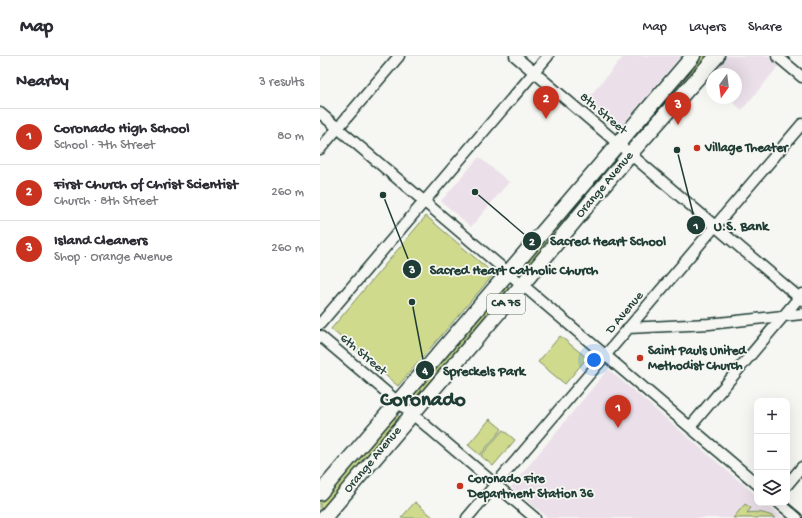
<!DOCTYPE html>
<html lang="en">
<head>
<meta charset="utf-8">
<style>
	:root { --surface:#fff; --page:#f2f2f3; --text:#2b2b33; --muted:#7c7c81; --line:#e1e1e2; --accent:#c8321e }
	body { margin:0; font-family:"Gochi Hand",sans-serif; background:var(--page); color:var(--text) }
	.controls { position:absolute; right:12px; bottom:12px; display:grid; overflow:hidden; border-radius:8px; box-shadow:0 4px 16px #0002 }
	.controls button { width:36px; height:36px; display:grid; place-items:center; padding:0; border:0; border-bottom:1px solid var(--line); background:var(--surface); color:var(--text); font:20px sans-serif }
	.compass { position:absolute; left:386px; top:12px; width:36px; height:36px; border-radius:50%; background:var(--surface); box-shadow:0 4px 16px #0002; rotate:194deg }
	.you { position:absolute; left:274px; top:304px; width:14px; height:14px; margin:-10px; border:3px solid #fff; border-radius:50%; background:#1a73e8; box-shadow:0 0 0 6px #1a73e833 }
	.badge { display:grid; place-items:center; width:26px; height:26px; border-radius:50%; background:var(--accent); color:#fff; font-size:13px; font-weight:700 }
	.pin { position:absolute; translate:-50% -33px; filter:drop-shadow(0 1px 2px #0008) }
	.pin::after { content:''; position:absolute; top:21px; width:14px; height:12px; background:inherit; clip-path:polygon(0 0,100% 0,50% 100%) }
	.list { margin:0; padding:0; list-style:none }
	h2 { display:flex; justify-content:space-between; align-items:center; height:52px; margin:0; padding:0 16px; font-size:17px }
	h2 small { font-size:13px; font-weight:400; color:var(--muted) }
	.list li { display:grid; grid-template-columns:26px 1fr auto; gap:12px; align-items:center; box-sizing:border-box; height:56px; padding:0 16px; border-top:1px solid var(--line) }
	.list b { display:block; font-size:15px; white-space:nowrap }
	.list p { margin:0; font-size:13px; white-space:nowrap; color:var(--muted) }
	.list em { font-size:13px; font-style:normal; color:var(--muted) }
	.icon { flex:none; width:22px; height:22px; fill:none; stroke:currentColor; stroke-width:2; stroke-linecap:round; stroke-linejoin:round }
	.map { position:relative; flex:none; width:482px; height:462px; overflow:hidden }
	header { display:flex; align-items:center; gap:24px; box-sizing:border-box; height:56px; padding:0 20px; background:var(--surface); border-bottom:1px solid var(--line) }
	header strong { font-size:19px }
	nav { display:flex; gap:22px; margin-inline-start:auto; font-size:14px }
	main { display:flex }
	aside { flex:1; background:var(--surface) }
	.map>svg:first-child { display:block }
</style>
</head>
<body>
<header>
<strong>Map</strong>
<nav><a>Map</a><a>Layers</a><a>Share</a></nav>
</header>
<main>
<aside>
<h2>Nearby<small>3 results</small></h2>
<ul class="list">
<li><span class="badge">1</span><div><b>Coronado High School</b><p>School · 7th Street</p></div><em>80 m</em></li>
<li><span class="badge">2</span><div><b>First Church of Christ Scientist</b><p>Church · 8th Street</p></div><em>260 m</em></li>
<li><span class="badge">3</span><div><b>Island Cleaners</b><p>Shop · Orange Avenue</p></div><em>260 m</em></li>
</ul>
</aside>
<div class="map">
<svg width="482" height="462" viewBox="0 0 482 462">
	<rect width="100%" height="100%" fill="#f6f6f2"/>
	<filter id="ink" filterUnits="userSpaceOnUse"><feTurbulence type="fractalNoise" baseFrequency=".025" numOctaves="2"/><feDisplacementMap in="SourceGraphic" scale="8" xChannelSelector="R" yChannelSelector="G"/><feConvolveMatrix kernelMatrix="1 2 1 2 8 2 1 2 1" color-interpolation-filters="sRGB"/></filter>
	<g filter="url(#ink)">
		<!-- built -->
		<path fill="#ebe0ea" d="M 304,0 L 361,0 L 300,71 L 293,71 L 264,47 Z
			M 407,0 L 467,0 L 422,54 L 408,42 L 416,42 L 416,18 L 392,18 L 392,29 L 386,24 Z
			M 159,101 L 189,126 L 151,171 L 121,145 Z
			M 288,313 L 437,440 L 437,447 L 445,447 L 463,462 L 228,462 L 191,431 Z"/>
		<!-- green -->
		<path fill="#cfda8d" stroke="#778c60" d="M 379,0 L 392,0 L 316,89 L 311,85 L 346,44 L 351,33 Z
			M 294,98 L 300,103 L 207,217 L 199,211 Z
			M 106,160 L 174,218 L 78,330 L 11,273 Z
			M 185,228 L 193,234 L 97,347 L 91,342 L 121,307 L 123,300 Z
			M 240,280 L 267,302 L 245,328 L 218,306 Z
			M 75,357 L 80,361 L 0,460 L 0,445 Z
			M 170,363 L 182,373 L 160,399 L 148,389 Z
			M 183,374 L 195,384 L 173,410 L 161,400 Z
			M 95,446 L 114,462 L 81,462 Z
			M 425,448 L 431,452 L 427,457 C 437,455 447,457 456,462 L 413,462 Z"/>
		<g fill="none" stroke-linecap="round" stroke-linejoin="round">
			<!-- minor casing -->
			<g stroke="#1f3d34" stroke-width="13">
				<path id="minor" d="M 195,0 L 482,244
					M 457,0 L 482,21
					M 0,57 L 437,428
					M 0,93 L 79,0
					M 0,268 L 228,0
					M 308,272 L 389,268 L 482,258
					M 0,280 L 215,462
					M 370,371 L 482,238
					M 467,429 L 482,411
					M 459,447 L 477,462
					M 147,462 L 482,68"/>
			</g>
			<!-- highway casing -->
			<g stroke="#1f3d34" stroke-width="17">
				<path id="highway" d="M 0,437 L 373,0
					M 4,462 L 202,229 L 310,98 L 397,0"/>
			</g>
			<!-- minor -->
			<use href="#minor" stroke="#f6f6f2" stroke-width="10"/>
			<!-- highway -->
			<use href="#highway" stroke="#f6f6f2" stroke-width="14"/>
		</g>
	</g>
	<!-- markers -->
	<g fill="#c8321e" stroke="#f6f6f2" stroke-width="1.5">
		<circle cx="377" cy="92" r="4"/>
		<circle cx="320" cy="302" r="4"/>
		<circle cx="140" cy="430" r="4"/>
	</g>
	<g text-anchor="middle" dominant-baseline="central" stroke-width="3.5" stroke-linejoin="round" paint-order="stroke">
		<!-- shield labels -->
		<rect fill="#f6f6f2" stroke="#60746d" stroke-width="1" x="167" y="238" width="38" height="20" rx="3"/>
		<g font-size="12" font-weight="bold" fill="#1f3d34">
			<text x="186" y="248">CA 75</text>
		</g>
		<!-- street labels -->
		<g font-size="13" fill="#1f3d34" stroke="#f6f6f2">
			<text transform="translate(283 58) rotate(40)">8th Street</text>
			<text transform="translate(285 129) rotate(-50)">Orange Avenue</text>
			<text transform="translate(305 257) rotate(-50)">D Avenue</text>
			<text transform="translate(43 299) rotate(40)">6th Street</text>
			<text transform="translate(53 404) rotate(-50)">Orange Avenue</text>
		</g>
		<!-- poi labels -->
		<g font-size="13" font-weight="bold" fill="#1f3d34" stroke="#f6f6f2" text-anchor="start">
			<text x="385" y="92">Village Theater</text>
			<text x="328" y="295">Saint Pauls United<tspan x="328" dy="15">Methodist Church</tspan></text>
			<text x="148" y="423">Coronado Fire<tspan x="148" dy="15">Department Station 36</tspan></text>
		</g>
		<!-- town labels -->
		<g font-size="21" font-weight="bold" fill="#1f3d34" stroke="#f6f6f2">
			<text x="103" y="345">Coronado</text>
		</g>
	</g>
	<!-- callouts -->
	<path fill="none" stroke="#1f3d34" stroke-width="1.5" d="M357 94L376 169M155 136L212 185M63 139L92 213M92 246L105 314"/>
	<g fill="#1f3d34" stroke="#f6f6f2" stroke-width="1.5">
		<circle cx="357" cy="94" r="4"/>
		<circle cx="155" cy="136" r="4"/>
		<circle cx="63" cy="139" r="4"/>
		<circle cx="92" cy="246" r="4"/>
		<circle cx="376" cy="169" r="10"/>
		<circle cx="212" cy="185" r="10"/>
		<circle cx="92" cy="213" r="10"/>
		<circle cx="105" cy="314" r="10"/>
	</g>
	<g font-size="12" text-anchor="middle" font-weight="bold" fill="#fff">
		<text x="376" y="173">1</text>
		<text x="212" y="189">2</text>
		<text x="92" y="217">3</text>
		<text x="105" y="318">4</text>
	</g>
	<g font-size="14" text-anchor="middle" font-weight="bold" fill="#1f3d34" stroke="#f6f6f2" stroke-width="3.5" stroke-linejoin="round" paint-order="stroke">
		<text x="421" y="174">U.S. Bank</text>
		<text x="288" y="189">Sacred Heart School</text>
		<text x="194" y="218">Sacred Heart Catholic Church</text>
		<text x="164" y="319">Spreckels Park</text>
	</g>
</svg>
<div class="controls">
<button>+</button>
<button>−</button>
<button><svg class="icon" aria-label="layers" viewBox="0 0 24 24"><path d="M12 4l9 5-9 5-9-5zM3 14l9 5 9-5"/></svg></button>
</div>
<svg class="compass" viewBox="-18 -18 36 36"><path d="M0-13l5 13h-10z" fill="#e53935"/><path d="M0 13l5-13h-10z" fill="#7c7c81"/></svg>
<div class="you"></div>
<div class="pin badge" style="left:298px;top:372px">1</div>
<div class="pin badge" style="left:226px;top:63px">2</div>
<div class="pin badge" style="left:358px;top:69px">3</div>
</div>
</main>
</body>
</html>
